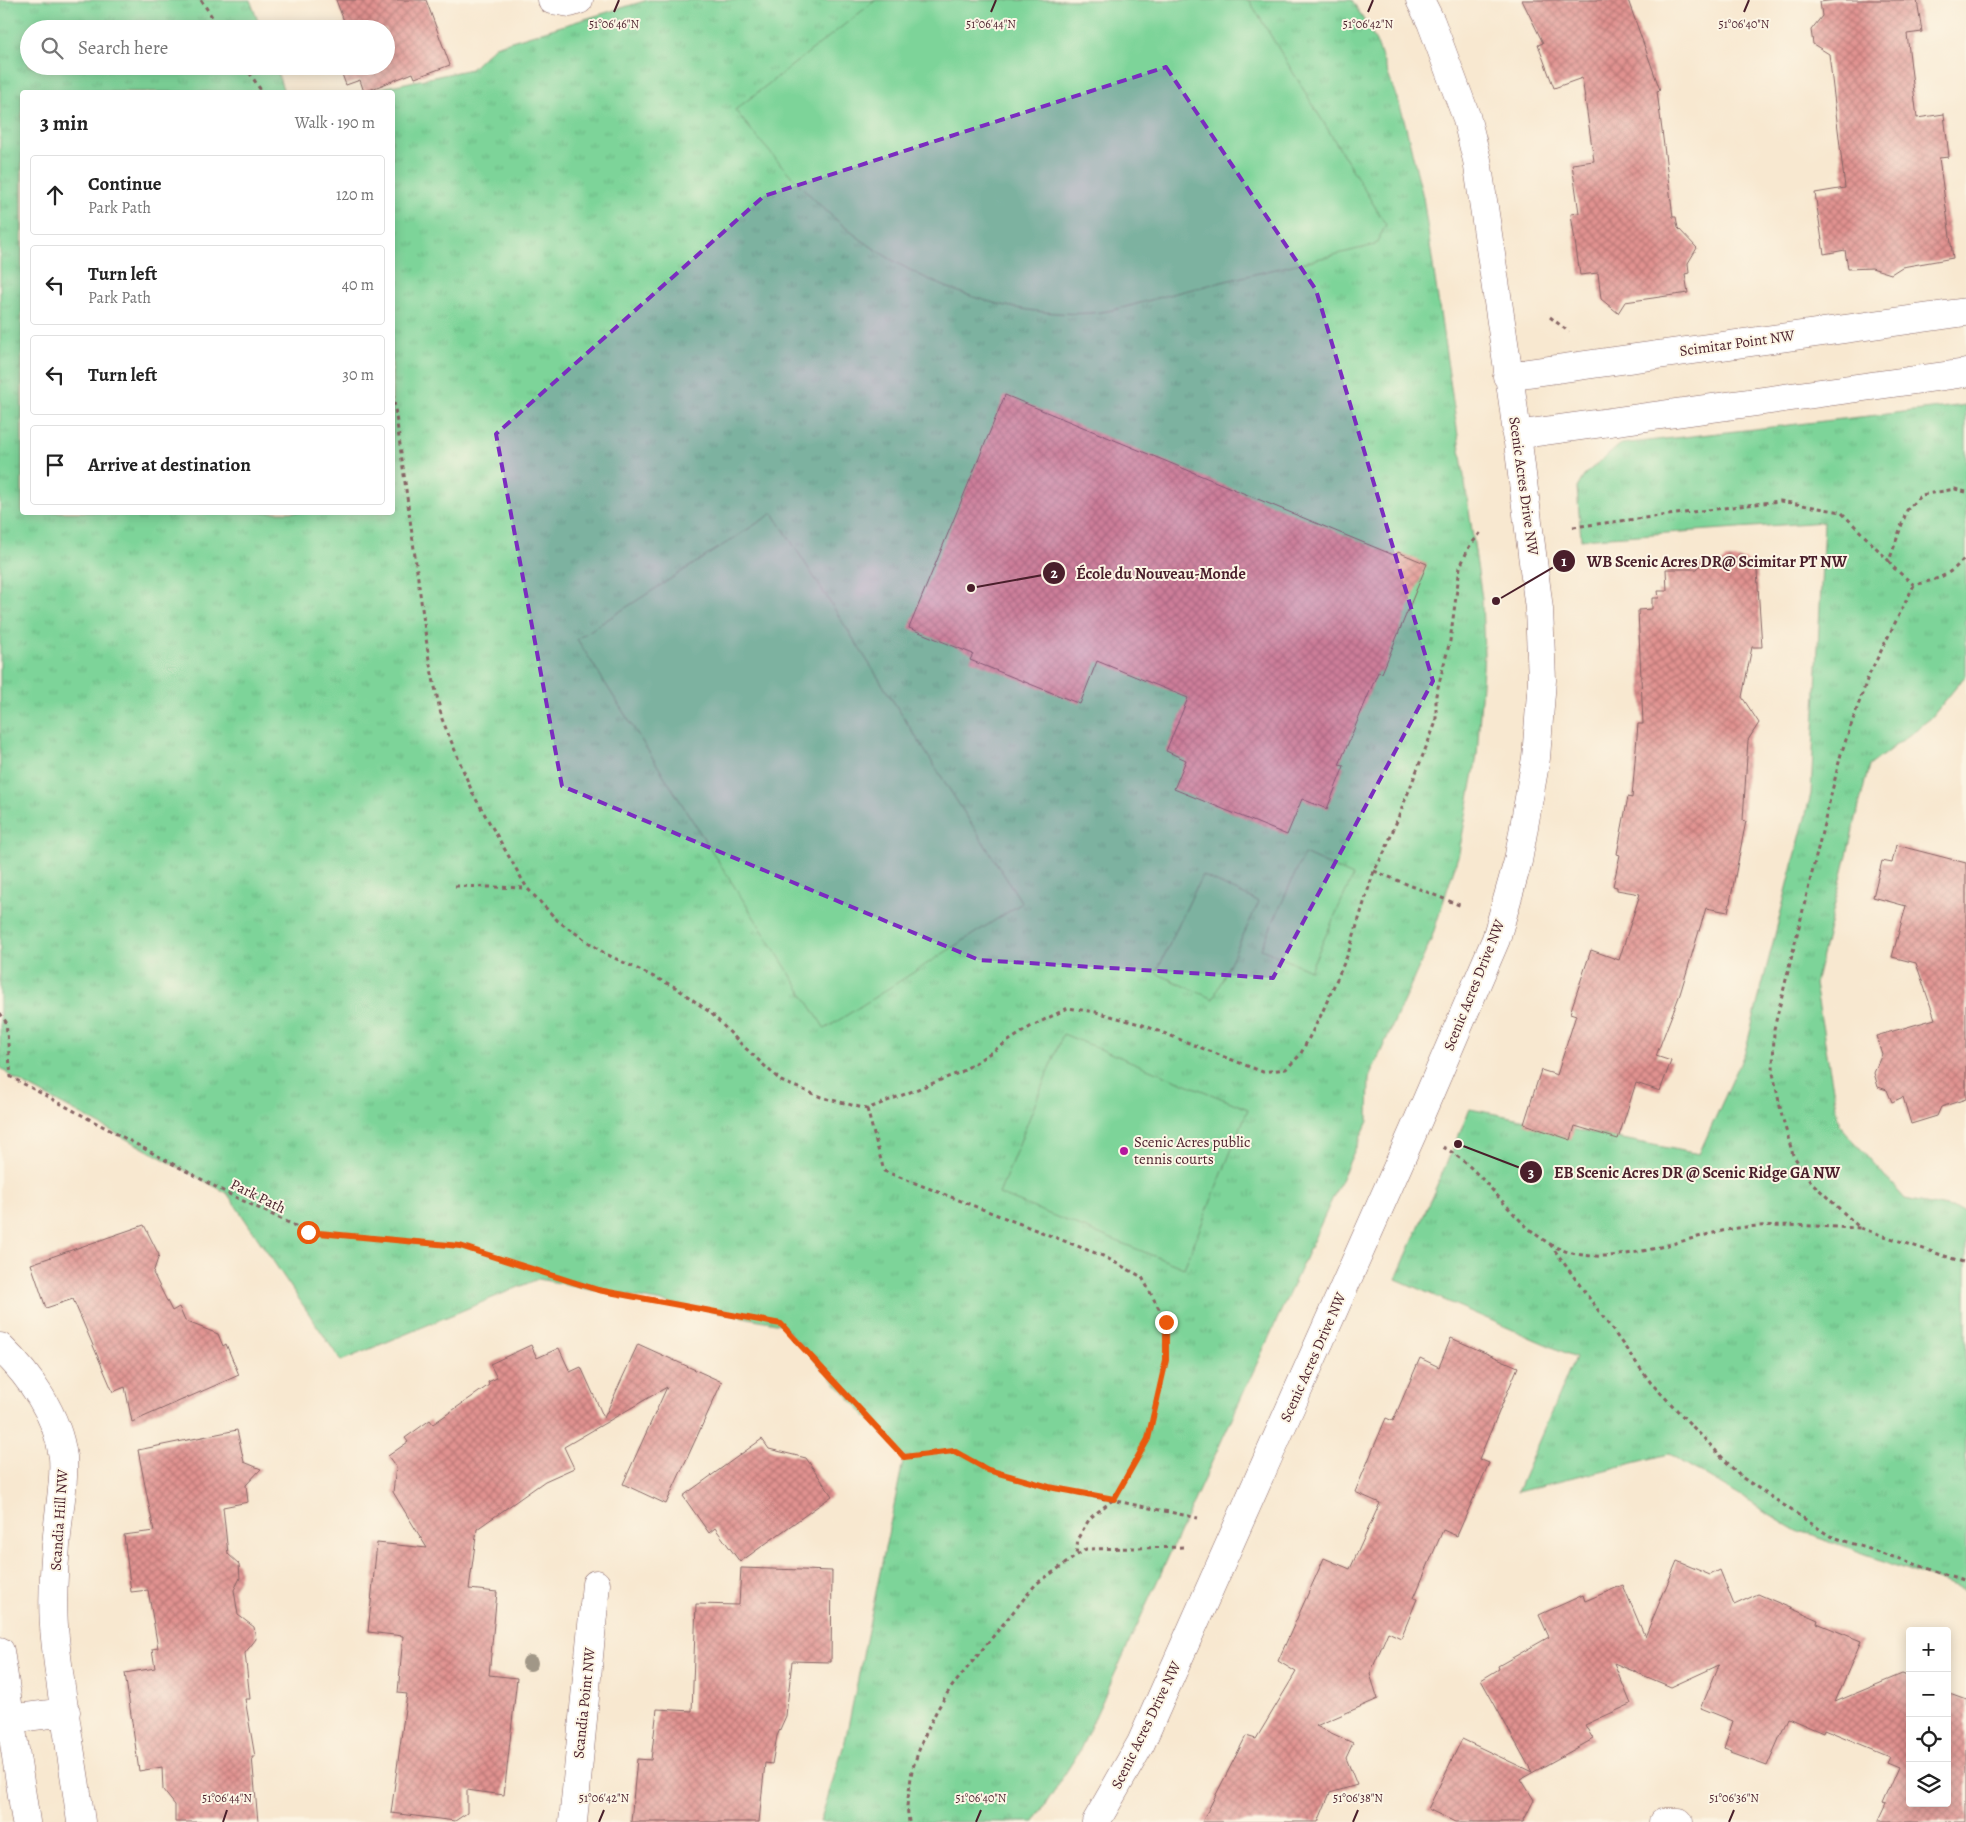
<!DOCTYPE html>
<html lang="en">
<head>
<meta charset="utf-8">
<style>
	:root { --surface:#fff; --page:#f6f6f6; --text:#222; --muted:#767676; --line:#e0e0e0 }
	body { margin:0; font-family:Alegreya,serif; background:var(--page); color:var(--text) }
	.controls { position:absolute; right:15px; bottom:15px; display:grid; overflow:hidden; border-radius:5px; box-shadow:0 2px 12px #0003 }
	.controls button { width:45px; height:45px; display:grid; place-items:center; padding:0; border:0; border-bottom:1px solid var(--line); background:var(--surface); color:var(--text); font:25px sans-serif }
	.stop { position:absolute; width:15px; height:15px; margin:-11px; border:4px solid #ea580c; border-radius:50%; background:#fff }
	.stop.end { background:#ea580c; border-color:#fff; box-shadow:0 1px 5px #0008 }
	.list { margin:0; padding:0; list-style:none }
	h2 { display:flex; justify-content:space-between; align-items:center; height:65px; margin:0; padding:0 20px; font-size:21px }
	h2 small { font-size:16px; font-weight:400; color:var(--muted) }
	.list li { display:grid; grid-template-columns:32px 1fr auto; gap:15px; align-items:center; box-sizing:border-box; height:80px; margin:0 10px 10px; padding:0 10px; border:1px solid var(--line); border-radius:5px }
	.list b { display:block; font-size:19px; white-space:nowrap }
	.list p { margin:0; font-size:16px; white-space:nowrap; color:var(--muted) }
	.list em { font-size:16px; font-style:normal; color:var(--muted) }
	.icon { flex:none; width:28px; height:28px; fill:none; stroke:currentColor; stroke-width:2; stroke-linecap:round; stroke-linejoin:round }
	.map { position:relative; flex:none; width:1966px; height:1822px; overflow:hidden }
	.search { position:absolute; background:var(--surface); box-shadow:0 2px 12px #0003; left:20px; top:20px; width:375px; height:55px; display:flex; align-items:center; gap:12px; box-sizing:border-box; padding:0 18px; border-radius:28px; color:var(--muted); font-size:19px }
	.panel { position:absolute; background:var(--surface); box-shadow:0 2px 12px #0003; left:20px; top:90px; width:375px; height:425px; border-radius:5px }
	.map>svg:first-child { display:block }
</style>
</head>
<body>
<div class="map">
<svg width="1966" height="1822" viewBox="0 0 1966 1822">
	<defs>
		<pattern id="grass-tufts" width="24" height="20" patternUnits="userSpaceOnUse" patternTransform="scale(1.25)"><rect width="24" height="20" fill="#7dd499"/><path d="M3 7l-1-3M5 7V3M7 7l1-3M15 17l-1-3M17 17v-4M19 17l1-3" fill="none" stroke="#6eb684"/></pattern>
		<pattern id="building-cross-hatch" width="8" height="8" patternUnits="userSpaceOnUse" patternTransform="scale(1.25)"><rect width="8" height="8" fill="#e19290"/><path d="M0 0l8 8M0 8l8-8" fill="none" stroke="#b87776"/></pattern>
	</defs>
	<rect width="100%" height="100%" fill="#fcf5e5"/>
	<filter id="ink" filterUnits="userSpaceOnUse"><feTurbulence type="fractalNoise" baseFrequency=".02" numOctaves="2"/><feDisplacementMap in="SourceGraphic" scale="10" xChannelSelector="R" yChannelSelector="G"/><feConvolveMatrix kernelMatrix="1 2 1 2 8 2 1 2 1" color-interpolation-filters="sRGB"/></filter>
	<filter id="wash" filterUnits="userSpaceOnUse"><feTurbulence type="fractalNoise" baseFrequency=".0096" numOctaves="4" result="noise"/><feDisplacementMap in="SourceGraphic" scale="20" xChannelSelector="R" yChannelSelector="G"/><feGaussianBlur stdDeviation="1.12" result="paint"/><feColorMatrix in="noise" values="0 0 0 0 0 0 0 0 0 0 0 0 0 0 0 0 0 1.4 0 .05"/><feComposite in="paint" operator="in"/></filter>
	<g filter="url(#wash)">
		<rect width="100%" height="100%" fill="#f8e8d0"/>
		<!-- grass -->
		<path fill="url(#grass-tufts)" stroke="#647a62" d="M 0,0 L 250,0 L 261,29 L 29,29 L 29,66 L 275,66 L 284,92 L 22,92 L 22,512 L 392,512 L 392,92 L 363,92 L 471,69 L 495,46 L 648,0 L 1352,0 L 1376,41 L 1403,115 L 1423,197 L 1482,599 L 1484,654 L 1477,756 L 1459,853 L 1431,940 L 1369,1078 L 1368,1121 L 1079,1752 L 1034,1822 L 820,1822 L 845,1741 L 904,1457 L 781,1324 L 538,1279 L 341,1361 L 227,1193 L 11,1077 L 0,1067 Z
			M 1966,405 L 1966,675 L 1931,718 L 1869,766 L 1815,984 L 1839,1124 L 1905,1199 L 1966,1211 L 1966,1591 L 1799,1531 L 1669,1454 L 1517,1492 L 1575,1357 L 1396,1279 L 1470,1109 L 1699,1154 L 1745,1052 L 1811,794 L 1824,522 L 1581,539 L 1577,488 L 1585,474 L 1621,444 Z"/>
		<!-- pitch -->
		<path fill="#7dd499" stroke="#647a62" d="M 876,0 L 1249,0 L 1386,225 L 1375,245 C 1309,261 1242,277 1176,293 C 1151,299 1116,312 1091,313 C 993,319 888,272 818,203 C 788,174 761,143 735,110 Z
			M 773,513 L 1022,903 L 825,1029 L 577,639 Z
			M 1304,854 L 1353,876 L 1310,970 L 1261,949 Z
			M 1202,875 L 1259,902 L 1213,999 L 1156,973 Z
			M 1063,1034 L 1248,1109 L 1184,1268 L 999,1194 Z"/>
		<g id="blocks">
			<!-- building -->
			<path fill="url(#building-cross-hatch)" d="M 336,0 L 426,0 L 450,65 L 415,78 L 413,73 L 364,92 L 360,80 L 346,85 L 339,66 L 386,66 L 386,29 L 347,29 Z
				M 1522,0 L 1628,0 L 1660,90 L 1657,91 L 1673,217 L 1676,217 L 1678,228 L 1697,248 L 1688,263 L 1689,273 L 1685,274 L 1688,293 L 1625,302 L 1618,313 L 1601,299 L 1598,273 L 1580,275 L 1571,214 L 1579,213 L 1572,164 L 1594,161 L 1582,78 L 1554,88 L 1538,45 L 1543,43 Z
				M 1836,0 L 1917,0 L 1922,32 L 1907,34 L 1917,118 L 1944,114 L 1949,157 L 1939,158 L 1953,258 L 1902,267 L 1891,274 L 1872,268 L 1848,269 L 1845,250 L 1824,254 L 1815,193 L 1845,188 L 1829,54 L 1813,44 L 1811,30 L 1822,16 L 1820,2 Z
				M 1005,395 L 1396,556 L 1398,552 L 1427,564 L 1382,673 L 1378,672 L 1339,765 L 1344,766 L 1327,809 L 1302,799 L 1287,835 L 1174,789 L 1186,760 L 1166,751 L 1188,698 L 1097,661 L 1080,704 L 970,660 L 973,654 L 909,628 Z
				M 1725,559 L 1745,559 L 1757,571 L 1762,647 L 1752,647 L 1742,697 L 1759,723 L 1748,740 L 1743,820 L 1746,821 L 1728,912 L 1706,908 L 1680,994 L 1656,1056 L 1671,1061 L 1660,1091 L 1636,1083 L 1618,1139 L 1575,1126 L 1571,1140 L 1524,1124 L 1541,1070 L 1557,1075 L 1576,1015 L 1570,1013 L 1591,950 L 1619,960 L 1640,894 L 1617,890 L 1617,887 L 1613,886 L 1620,855 L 1617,854 L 1628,797 L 1632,798 L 1638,724 L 1643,724 L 1638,610 L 1652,609 L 1652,598 L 1659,598 L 1658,591 L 1667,591 L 1666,569 L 1697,569 L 1702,563 L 1721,563 Z
				M 1896,845 L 1966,863 L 1966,1099 L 1941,1107 L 1937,1116 L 1911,1124 L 1903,1097 L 1892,1102 L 1887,1090 L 1878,1087 L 1874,1073 L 1882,1054 L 1876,1036 L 1935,1019 L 1916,963 L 1892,957 L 1906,906 L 1873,897 L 1882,861 L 1892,863 Z
				M 144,1225 L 159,1255 L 153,1273 L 172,1311 L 179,1307 L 185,1321 L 218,1334 L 223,1346 L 226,1344 L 239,1375 L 132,1422 L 125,1387 L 113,1392 L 73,1299 L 46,1308 L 31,1264 Z
				M 1451,1338 L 1518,1367 L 1479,1459 L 1489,1463 L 1457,1536 L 1443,1530 L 1414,1598 L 1417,1599 L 1401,1638 L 1388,1632 L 1370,1674 L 1378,1699 L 1316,1726 L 1353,1743 L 1346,1758 L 1357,1785 L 1330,1793 L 1318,1822 L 1202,1822 L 1246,1736 L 1256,1739 L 1296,1672 L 1278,1661 L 1324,1558 L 1350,1569 L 1380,1503 L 1355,1492 L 1386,1418 L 1393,1421 L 1420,1358 L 1439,1367 Z
				M 638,1344 L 722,1382 L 666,1504 L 623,1484 L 667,1387 L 564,1447 L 574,1468 L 545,1481 L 477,1529 L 469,1589 L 497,1592 L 489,1675 L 517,1678 L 504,1795 L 467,1790 L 467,1813 L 455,1821 L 391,1813 L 407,1694 L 398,1693 L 403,1636 L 368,1632 L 377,1543 L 427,1548 L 393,1492 L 396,1467 L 388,1456 L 408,1442 L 405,1438 L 430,1420 L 433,1424 L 489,1385 L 488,1382 L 497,1378 L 490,1364 L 531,1345 L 537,1358 L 559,1348 L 570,1372 L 581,1367 L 604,1418 Z
				M 237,1430 L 244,1462 L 261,1469 L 246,1485 L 248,1502 L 223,1507 L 228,1554 L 239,1564 L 240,1578 L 234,1590 L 238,1615 L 254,1627 L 256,1639 L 245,1653 L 250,1699 L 245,1699 L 255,1757 L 252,1757 L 258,1822 L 175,1822 L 175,1805 L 163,1790 L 162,1767 L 139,1771 L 125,1673 L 155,1668 L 152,1649 L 158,1648 L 148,1590 L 131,1592 L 124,1535 L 154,1531 L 138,1450 Z
				M 762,1439 L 769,1449 L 806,1458 L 832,1496 L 740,1562 L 715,1528 L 709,1533 L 683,1496 Z
				M 1677,1561 L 1710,1575 L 1720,1570 L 1734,1605 L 1758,1594 L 1818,1620 L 1817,1623 L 1861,1641 L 1835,1702 L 1902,1674 L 1910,1677 L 1910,1803 L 1947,1803 L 1947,1693 L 1966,1700 L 1966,1822 L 1878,1822 L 1886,1805 L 1882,1804 L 1898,1767 L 1886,1762 L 1889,1756 L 1824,1729 L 1823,1733 L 1788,1718 L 1767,1766 L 1731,1753 L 1732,1751 L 1724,1748 L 1733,1721 L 1701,1708 L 1719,1665 L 1671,1687 L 1614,1663 L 1631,1704 L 1585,1725 L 1593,1739 L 1521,1779 L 1534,1800 L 1523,1822 L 1455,1822 L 1428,1809 L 1462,1739 L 1532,1772 L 1481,1680 L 1499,1669 L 1498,1666 L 1549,1637 L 1539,1615 L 1583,1595 L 1585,1601 L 1623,1585 L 1645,1637 Z
				M 741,1568 L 832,1571 L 831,1662 L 792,1661 L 786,1716 L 777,1736 L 772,1764 L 765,1763 L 759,1822 L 631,1822 L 637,1759 L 651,1760 L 657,1709 L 692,1711 L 696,1604 L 739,1605 Z"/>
		</g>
	</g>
	<g filter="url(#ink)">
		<use href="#blocks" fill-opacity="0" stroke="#876565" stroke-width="1"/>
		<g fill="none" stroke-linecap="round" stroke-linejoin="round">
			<!-- minor casing -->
			<g stroke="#876565" stroke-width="29">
				<path id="minor" d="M 552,0 L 570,3 L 579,0
					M 1507,376 L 1966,312
					M 1516,435 L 1966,373
					M 0,1347 C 29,1375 58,1415 63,1457 C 65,1480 60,1502 58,1525 C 54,1562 51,1601 55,1638 C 61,1699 73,1761 81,1822
					M 0,1651 L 26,1822
					M 10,1719 L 66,1712
					M 573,1822 L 596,1584
					M 1096,1822 L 1141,1743 L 1413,1132 L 1496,939 L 1518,861 L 1536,758 L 1542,680 L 1539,609 L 1513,403 L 1477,160 L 1466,116 L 1431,22 L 1420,0
					M 1663,1822 L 1679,1822"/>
			</g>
			<!-- path -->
			<path stroke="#876565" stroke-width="3" stroke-dasharray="4 4" stroke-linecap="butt" d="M 201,0 L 220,29
				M 245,66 L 262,92
				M 1550,317 L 1569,332
				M 392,386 L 429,660 L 442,719 L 473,794 L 527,888 L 558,921 L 604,953 L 675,987 L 711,1013 L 741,1044 L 781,1081 L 821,1097 L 867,1109 L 961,1072 L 1030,1027 L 1068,1008 L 1096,1012 L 1143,1025 L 1263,1072 L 1286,1069 L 1300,1055 L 1321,1015 L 1348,954 L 1374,871 L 1385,851 L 1436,722 L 1436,695 L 1450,641 L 1460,567 L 1469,547 L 1481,532
				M 1966,492 L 1955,489 L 1921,495 L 1907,510 L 1889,561 L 1894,568 L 1914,585 C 1936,580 1952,575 1966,556
				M 1573,527 L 1780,501 L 1841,512 L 1889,561
				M 1914,585 L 1868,677 L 1841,754 L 1774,1029 L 1773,1073 L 1782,1116 L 1793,1155 L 1811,1182 L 1860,1228 L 1966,1263
				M 1374,871 L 1462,906
				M 455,886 L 527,888
				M 0,1013 L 6,1022 L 11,1077 L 227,1193 L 308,1232 L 461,1246 L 598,1290 L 781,1324 L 904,1457 L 954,1451 L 989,1470 L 1049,1487 L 1198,1518
				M 867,1109 L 884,1171 L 1103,1256 L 1142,1277 L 1166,1322 L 1166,1360 L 1148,1439 L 1114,1499 L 1090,1518 L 1078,1538 L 1076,1555
				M 1443,1147 C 1484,1169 1509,1220 1550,1244 C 1606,1277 1687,1233 1746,1227 C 1784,1223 1823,1227 1860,1228
				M 1550,1244 L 1651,1383 L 1740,1476 L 1830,1536 L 1966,1581
				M 909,1822 L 907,1806 L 912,1770 L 923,1739 L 937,1710 L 950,1689 L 1036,1584 L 1086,1549 L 1186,1547"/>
			<!-- minor -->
			<use href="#minor" stroke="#fff" stroke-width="28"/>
		</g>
		<!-- trees -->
		<circle fill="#a19787" cx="530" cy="1663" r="8"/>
	</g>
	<g fill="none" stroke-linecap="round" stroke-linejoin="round" filter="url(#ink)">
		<!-- route -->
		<path stroke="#ea580c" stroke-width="6" d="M 308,1232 L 460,1246 L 598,1290 L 781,1324 L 904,1457 L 954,1451 L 988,1470 L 1049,1487 L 1114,1499 L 1148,1439 L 1166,1360 L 1166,1322"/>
	</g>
	<!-- marked area -->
	<path fill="#7b2cbf" fill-opacity="0.2" stroke="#7b2cbf" stroke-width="4" stroke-dasharray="10 6" stroke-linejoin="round" d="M 1166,67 L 1316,290 L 1433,681 L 1273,978 L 979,960 L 562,786 L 496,434 L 764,196 Z"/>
	<!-- ticks -->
	<path fill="none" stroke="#4a1f2b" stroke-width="2" d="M 614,12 L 619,0M 991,12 L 996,0M 1368,12 L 1373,0M 1744,12 L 1749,0M 223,1822 L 227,1810M 599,1822 L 604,1810M 976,1822 L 981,1810M 1353,1822 L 1358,1810M 1729,1822 L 1734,1810"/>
	<!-- markers -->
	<circle fill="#b5179e" stroke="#fcf5e5" stroke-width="2" cx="1124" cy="1151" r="5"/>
	<g text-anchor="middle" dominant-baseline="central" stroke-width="4" stroke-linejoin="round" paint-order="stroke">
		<!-- street labels -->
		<g font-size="15" fill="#4a1f2b" stroke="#fcf5e5">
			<text transform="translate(1737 343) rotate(-8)">Scimitar Point NW</text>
			<text transform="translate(1524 486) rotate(82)">Scenic Acres Drive NW</text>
			<text transform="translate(1474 985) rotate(-68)">Scenic Acres Drive NW</text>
			<text transform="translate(258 1196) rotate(26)">Park Path</text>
			<text transform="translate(1313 1357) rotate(-66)">Scenic Acres Drive NW</text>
			<text transform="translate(59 1520) rotate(-86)">Scandia Hill NW</text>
			<text transform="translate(584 1703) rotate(-84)">Scandia Point NW</text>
			<text transform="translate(1146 1725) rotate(-64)">Scenic Acres Drive NW</text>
		</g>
		<!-- poi labels -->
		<g font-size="15" fill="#4a1f2b" stroke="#fcf5e5" text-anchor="start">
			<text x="1134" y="1142">Scenic Acres public<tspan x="1134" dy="17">tennis courts</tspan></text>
		</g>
	</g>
	<g font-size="12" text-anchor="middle" fill="#4a1f2b" stroke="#fcf5e5" stroke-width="4" stroke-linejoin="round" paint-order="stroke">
		<text x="991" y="28">51°06'44"N</text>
		<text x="1744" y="28">51°06'40"N</text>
		<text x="614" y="28">51°06'46"N</text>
		<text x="1368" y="28">51°06'42"N</text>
		<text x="227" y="1802">51°06'44"N</text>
		<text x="604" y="1802">51°06'42"N</text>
		<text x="981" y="1802">51°06'40"N</text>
		<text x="1358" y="1802">51°06'38"N</text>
		<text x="1734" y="1802">51°06'36"N</text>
	</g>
	<!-- callouts -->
	<path fill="none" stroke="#4a1f2b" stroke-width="2" d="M1496 601L1564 561M971 588L1054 573M1458 1144L1531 1172"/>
	<g fill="#4a1f2b" stroke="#fcf5e5" stroke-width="2">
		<circle cx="1496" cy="601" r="5"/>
		<circle cx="971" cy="588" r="5"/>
		<circle cx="1458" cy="1144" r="5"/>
		<circle cx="1564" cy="561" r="12"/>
		<circle cx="1054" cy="573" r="12"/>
		<circle cx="1531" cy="1172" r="12"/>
	</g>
	<g font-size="15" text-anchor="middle" font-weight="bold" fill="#fff">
		<text x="1564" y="566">1</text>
		<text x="1054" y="578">2</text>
		<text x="1531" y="1178">3</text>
	</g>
	<g font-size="16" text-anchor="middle" font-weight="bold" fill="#4a1f2b" stroke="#fcf5e5" stroke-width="4" stroke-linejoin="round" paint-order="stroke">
		<text x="1717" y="567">WB Scenic Acres DR@ Scimitar PT NW</text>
		<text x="1161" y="579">École du Nouveau-Monde</text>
		<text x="1697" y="1178">EB Scenic Acres DR @ Scenic Ridge GA NW</text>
	</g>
</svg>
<div class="controls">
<button>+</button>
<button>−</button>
<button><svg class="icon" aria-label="locate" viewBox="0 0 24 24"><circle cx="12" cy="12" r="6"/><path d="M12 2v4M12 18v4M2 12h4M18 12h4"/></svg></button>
<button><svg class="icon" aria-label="layers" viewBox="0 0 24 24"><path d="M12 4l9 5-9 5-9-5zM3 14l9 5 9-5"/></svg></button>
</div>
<div class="stop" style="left:308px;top:1232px"></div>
<div class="stop end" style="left:1166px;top:1322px"></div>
<div class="search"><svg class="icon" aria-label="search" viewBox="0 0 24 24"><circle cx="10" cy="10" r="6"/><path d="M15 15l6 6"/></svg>Search here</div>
<section class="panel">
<h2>3 min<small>Walk · 190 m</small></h2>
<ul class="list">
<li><svg class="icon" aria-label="ahead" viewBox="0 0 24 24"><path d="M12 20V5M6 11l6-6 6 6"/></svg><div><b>Continue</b><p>Park Path</p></div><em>120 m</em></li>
<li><svg class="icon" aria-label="left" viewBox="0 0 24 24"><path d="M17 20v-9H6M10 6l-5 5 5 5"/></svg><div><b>Turn left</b><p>Park Path</p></div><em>40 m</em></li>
<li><svg class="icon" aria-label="left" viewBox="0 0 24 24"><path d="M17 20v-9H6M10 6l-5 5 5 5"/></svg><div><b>Turn left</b></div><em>30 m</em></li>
<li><svg class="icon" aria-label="arrive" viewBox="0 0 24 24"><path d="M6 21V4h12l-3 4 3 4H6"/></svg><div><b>Arrive at destination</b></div></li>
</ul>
</section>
</div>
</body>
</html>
